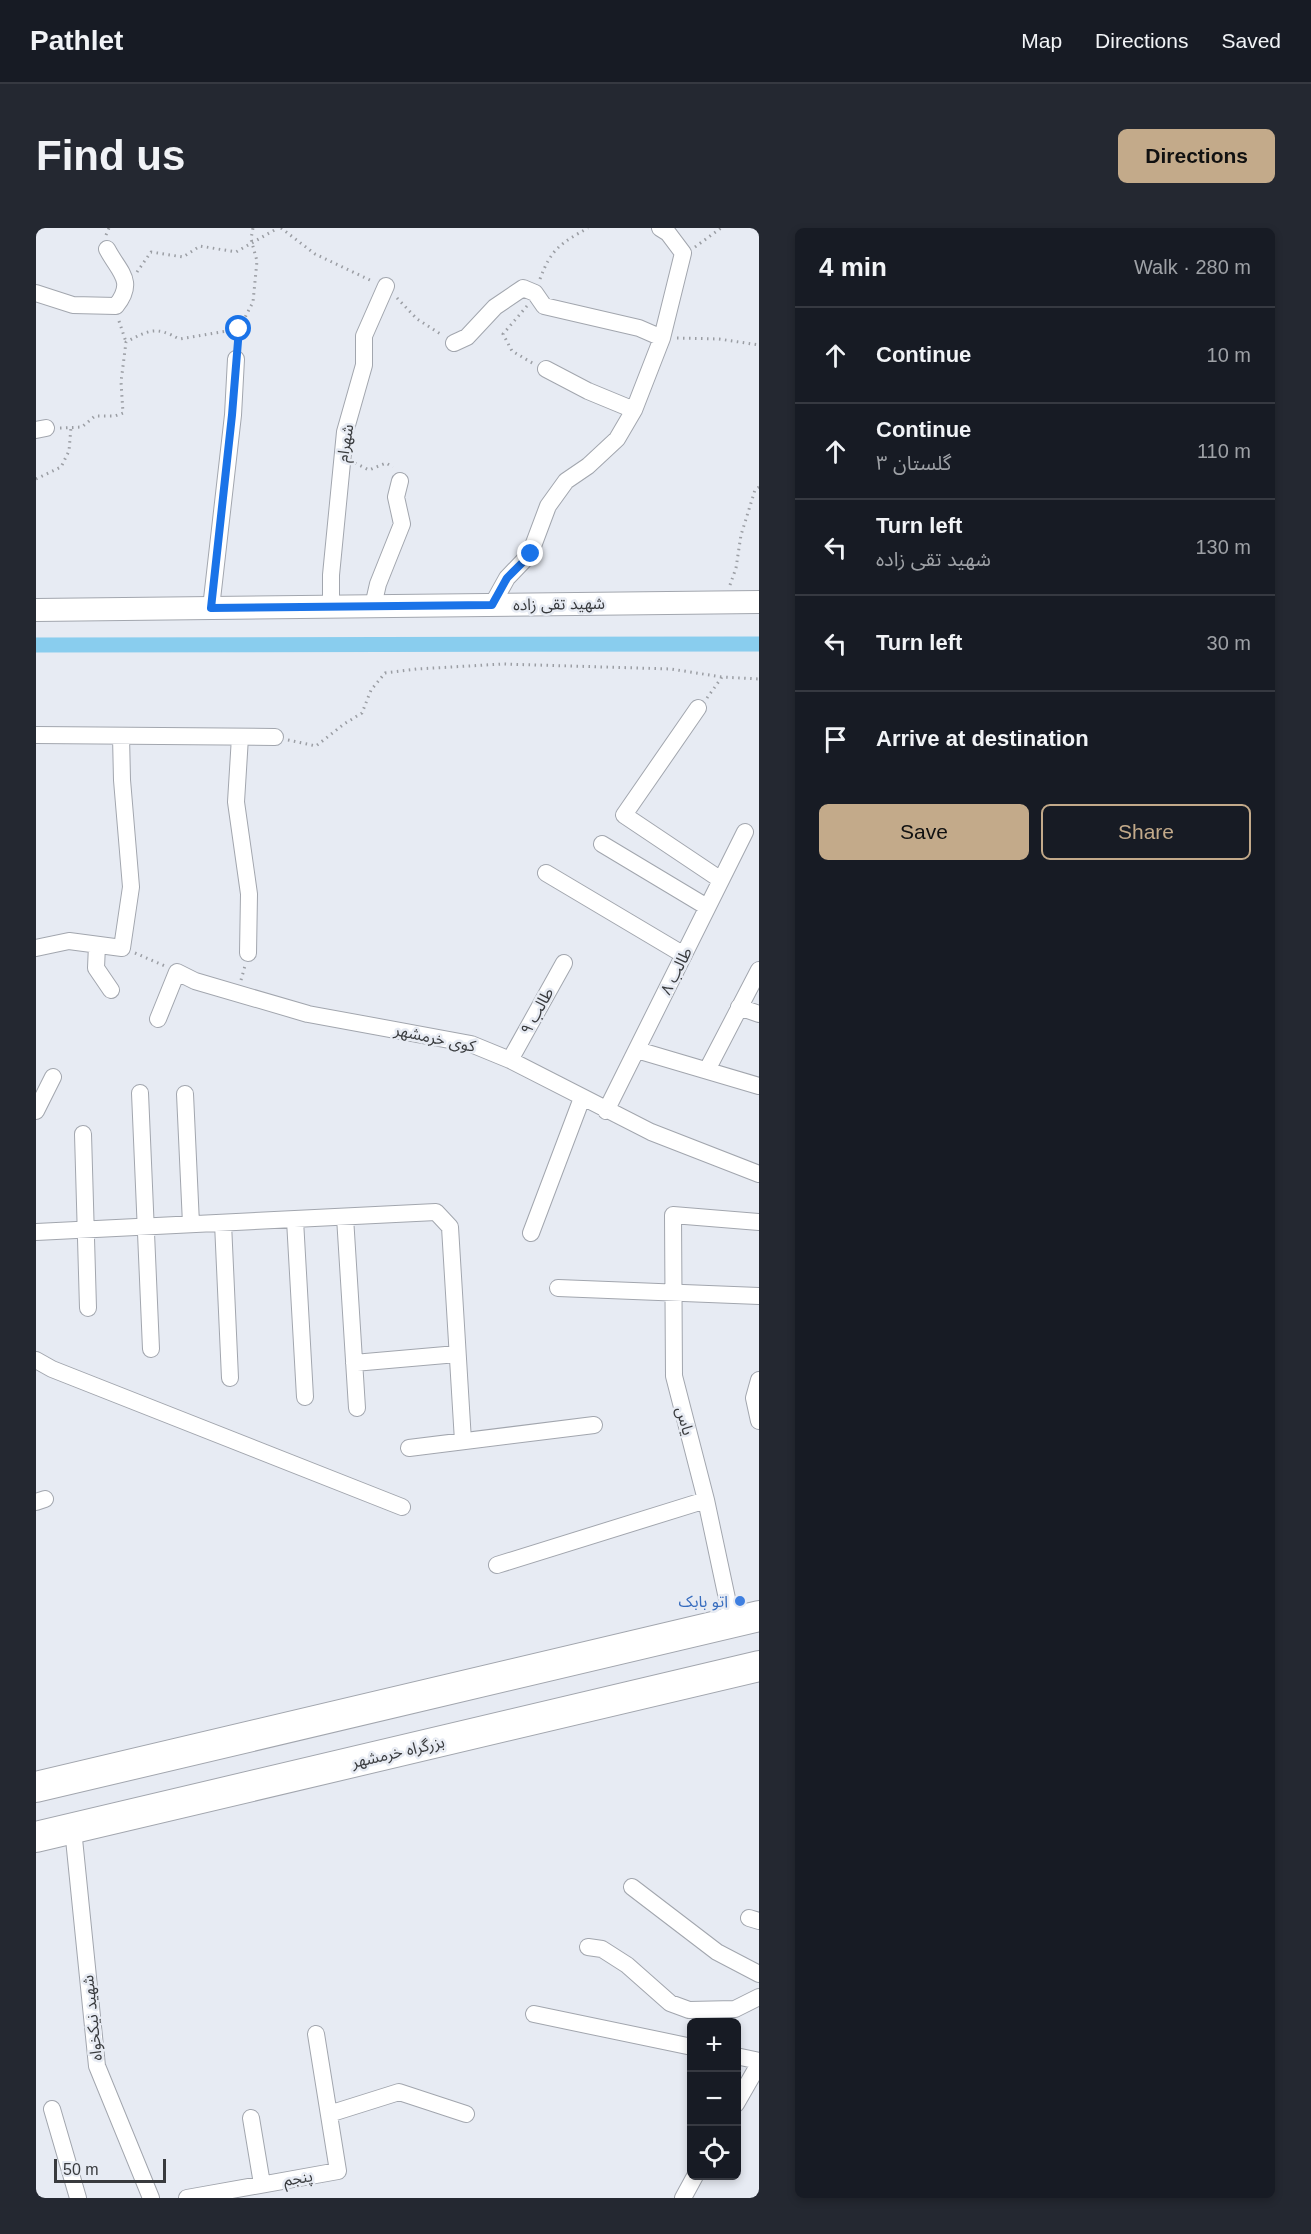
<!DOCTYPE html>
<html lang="en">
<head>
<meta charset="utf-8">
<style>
	:root { --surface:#171b24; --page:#242831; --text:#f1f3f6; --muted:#9ea1a6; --line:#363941; --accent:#c3aa8a }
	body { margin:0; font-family:Helvetica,"Noto Sans Arabic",sans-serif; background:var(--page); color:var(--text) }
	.controls { position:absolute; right:18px; bottom:18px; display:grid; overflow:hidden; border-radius:9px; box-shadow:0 3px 9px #0003 }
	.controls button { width:54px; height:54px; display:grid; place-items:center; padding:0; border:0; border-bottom:2px solid var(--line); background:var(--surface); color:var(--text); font:30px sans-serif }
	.scale { position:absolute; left:18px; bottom:15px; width:112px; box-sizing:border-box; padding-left:6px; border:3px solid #393b3e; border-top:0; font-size:16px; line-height:21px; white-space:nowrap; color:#393b3e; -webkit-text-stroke:4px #e7ebf3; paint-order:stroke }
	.stop { position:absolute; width:18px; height:18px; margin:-14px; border:4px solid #1a73e8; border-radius:50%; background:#fff }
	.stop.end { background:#1a73e8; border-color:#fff; box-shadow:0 2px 6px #0008 }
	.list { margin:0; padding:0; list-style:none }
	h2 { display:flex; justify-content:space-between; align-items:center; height:78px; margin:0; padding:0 24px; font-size:26px }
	h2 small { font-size:20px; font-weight:400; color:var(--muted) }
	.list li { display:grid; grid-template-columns:39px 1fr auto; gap:18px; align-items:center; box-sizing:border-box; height:96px; padding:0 24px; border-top:2px solid var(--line) }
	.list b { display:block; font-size:22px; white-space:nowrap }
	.list p { margin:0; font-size:20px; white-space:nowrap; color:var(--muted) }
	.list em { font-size:20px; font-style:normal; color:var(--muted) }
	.actions { display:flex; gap:12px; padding:18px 24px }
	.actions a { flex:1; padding:14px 0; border:2px solid var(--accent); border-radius:9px; text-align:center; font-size:21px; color:var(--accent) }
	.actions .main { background:var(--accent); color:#111 }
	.icon { flex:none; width:33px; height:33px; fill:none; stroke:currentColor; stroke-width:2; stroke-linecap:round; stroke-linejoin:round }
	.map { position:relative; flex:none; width:723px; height:1970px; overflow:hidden; border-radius:9px }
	header { display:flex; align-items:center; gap:36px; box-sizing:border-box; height:84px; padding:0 30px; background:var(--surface); border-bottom:2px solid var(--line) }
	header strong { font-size:28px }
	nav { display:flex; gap:33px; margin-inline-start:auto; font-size:21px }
	.intro { display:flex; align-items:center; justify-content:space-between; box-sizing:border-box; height:144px; padding:0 36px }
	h1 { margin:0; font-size:42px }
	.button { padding:15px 27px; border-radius:9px; background:var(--accent); color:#111; font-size:21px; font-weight:700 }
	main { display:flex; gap:36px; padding:0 36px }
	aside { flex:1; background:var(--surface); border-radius:9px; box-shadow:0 3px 9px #0003 }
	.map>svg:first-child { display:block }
</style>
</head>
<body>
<header>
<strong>Pathlet</strong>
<nav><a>Map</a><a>Directions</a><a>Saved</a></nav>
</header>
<div class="intro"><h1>Find us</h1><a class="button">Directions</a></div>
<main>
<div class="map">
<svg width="723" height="1970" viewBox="0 0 723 1970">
	<rect width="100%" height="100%" fill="#e7ebf3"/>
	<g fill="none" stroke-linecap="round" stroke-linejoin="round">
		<!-- canal -->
		<path stroke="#89cdee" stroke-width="15" d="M 0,417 L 723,416"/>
		<!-- street casing -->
		<g stroke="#a2a6ae" stroke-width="18">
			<path id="street" d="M 0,65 L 37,77 L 80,78 C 100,53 83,44 71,21
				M 418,115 L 431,109 L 459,79 L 487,60 L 499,65 L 508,78 L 603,100 L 626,110
				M 510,141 L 552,163 L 598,182
				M 0,202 L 10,200
				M 456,377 L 471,350 L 494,326 L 512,278 L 530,253 L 552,238 L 581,211 L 598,182 L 626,110 L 647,25 L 632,5 L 624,0
				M 337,378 L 342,356 L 366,296 L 360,269 L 364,253
				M 295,379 L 295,347 L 309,204 L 328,137 L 328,108 L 350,58
				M 175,380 L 197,187 L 200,131
				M 662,480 L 588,587 L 685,652
				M 0,507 L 239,509
				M 204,509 L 200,574 L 213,666 L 212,725
				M 566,616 L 671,679
				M 510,645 L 648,727
				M 61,717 L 60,740 L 75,762
				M 0,720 L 33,713 L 86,720 L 95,659 L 86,552 L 85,508
				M 703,779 L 723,786
				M 122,791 L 141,744 L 159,753 L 272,786 L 435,816 L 474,832 L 615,904 L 723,946
				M 601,822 L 723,858
				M 474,832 L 528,735
				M 671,842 L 723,742
				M 104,865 L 115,1121
				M 149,866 L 155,996
				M 0,883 L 17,849
				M 570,883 L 709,604
				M 47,906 L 52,1080
				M 309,989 L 321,1180
				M 259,992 L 269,1169
				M 187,995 L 194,1150
				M 0,1004 L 400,984 L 414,999 L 427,1213
				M 495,1005 L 546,870
				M 522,1060 L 723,1068
				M 0,1132 L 16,1141 L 366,1279
				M 318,1135 L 421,1126
				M 723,1152 L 718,1170 L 723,1193
				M 373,1220 L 558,1197
				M 0,1274 L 9,1271
				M 461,1337 L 670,1272
				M 696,1394 L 670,1272 L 638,1148 L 637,987 L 723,994
				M 37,1601 L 61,1838 L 115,1970
				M 596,1659 L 681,1724 L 723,1746
				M 713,1690 L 723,1693
				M 552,1719 L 566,1721 L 591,1737 L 634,1775 L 653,1782 L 699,1781 L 723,1769
				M 498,1786 L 656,1819
				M 700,1828 L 723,1833
				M 700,1876 L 723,1836
				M 16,1881 L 42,1970
				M 293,1886 L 363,1864 L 430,1886
				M 215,1890 L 226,1956
				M 151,1970 L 302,1943 L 280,1806
				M 647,1970 L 659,1948"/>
		</g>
		<!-- secondary casing -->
		<g stroke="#a2a6ae" stroke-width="24">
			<path id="secondary" d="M 0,382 L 723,374"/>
		</g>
		<!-- highway casing -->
		<g stroke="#a2a6ae" stroke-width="32">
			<path id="highway" d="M 0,1559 L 723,1388
				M 0,1609 L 723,1438"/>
		</g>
		<!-- path -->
		<path stroke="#9b9ea4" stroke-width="3" stroke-dasharray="1.5 4.5" stroke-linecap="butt" d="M 245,0 L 279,26 L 336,53
			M 70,7 L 73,0
			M 659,19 L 685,0
			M 101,44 L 115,24 L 147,29 L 164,18 L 200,24 L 242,0
			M 504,51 C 515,21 525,15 552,0
			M 361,70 L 381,91 L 406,107
			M 491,78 L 467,106 L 476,123 L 498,136
			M 83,93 L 90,114
			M 641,110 L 683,111 L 723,117
			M 201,117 L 203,101 L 217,74 L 221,33 L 215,11 L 217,0
			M 24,200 L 46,199 L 59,188 L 79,188 L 87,185 L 85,154 L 90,114 C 113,102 120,98 143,111 L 203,101
			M 319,235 L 333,242 L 350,235 L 357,239
			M 0,251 L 25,239 L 33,223 L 35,199
			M 694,357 L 700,340 L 705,307 L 719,262 L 723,259
			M 671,470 L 686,449 L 723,451
			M 252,512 L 280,518 L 308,496 L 326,485 L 335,462 L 349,445 L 381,441 L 467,436 L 635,441 L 686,449
			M 99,725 L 129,738
			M 205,752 L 209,738"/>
		<!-- street -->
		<use href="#street" stroke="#fff" stroke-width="16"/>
		<!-- secondary -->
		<use href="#secondary" stroke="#fff" stroke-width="22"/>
		<!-- highway -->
		<use href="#highway" stroke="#fff" stroke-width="30"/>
	</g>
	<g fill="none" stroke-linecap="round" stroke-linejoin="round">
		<!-- route -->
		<path stroke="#1a73e8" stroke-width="8" d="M 203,101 L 196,187 L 175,380 L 456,377 L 471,350 L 495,326"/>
	</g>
	<!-- markers -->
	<circle fill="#3f7fe0" stroke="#e7ebf3" stroke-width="2" cx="704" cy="1373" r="6"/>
	<g text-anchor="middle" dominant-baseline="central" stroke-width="5" stroke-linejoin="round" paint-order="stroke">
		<!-- street labels -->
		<g font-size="16" fill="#393b3e" stroke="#e7ebf3">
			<text transform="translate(309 215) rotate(-81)">شهرام</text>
			<text transform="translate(523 376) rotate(-1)">شهید تقی زاده</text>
			<text transform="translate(640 743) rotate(-63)">طالب ۸</text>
			<text transform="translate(501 783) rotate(-61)">طالب ۹</text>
			<text transform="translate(399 810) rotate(12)">کوی خرمشهر</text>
			<text transform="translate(649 1193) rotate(75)">یاس</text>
			<text transform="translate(362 1524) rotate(-13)">بزرگراه خرمشهر</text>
			<text transform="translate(56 1790) rotate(-96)">شهید نیکخواه</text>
			<text transform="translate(262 1950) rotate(-10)">پنجم</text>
		</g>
		<!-- shop labels -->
		<g font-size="16" fill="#366cbe" stroke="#e7ebf3" text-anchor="end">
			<text x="692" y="1373">اتو بابک</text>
		</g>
	</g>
</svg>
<div class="controls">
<button>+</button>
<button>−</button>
<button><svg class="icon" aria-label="locate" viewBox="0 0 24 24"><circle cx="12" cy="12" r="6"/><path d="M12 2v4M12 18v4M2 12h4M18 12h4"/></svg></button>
</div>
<div class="scale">50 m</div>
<div class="stop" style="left:203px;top:101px"></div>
<div class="stop end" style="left:495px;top:326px"></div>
</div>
<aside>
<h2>4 min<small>Walk · 280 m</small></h2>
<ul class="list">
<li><svg class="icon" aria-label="ahead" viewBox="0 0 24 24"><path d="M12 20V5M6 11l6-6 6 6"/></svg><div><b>Continue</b></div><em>10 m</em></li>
<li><svg class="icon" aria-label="ahead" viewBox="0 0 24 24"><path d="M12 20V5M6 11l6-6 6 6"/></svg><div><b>Continue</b><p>گلستان ۳</p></div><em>110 m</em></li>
<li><svg class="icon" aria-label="left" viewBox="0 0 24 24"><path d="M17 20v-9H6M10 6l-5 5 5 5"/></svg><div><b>Turn left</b><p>شهید تقی زاده</p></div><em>130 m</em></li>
<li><svg class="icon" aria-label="left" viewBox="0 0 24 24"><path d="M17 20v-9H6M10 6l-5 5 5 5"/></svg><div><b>Turn left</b></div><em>30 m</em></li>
<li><svg class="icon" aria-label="arrive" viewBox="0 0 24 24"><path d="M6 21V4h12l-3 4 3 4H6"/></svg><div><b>Arrive at destination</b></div></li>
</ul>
<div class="actions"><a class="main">Save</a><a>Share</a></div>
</aside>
</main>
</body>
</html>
